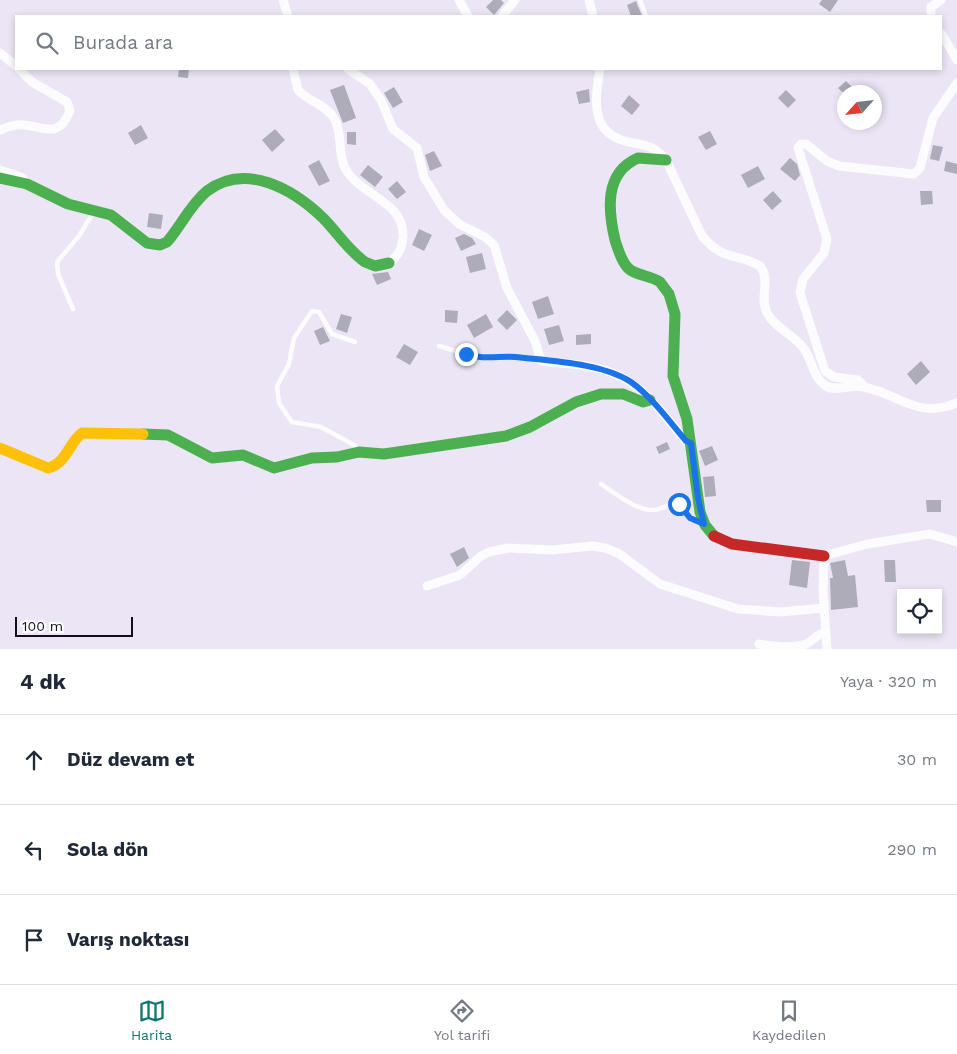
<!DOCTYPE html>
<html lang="tr">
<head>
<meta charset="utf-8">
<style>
	:root { --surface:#fff; --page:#f2f2f3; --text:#1f2937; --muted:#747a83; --line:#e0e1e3; --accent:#0f766e }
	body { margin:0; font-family:"Work Sans",sans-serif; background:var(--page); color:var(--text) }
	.controls { position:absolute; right:15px; bottom:15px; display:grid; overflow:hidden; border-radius:0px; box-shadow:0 2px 8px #0003 }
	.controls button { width:45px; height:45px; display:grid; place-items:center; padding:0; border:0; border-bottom:1px solid var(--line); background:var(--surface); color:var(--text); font:25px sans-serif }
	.compass { position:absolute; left:837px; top:85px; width:45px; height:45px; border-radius:50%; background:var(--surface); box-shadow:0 2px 8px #0003; rotate:243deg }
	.scale { position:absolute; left:15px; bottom:12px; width:118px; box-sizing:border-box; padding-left:5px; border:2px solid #130e1a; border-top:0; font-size:14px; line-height:18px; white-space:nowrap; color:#130e1a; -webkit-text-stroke:4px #fff; paint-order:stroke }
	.stop { position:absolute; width:15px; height:15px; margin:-11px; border:4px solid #1a73e8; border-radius:50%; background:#fff }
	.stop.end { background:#1a73e8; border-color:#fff; box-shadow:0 1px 5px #0008 }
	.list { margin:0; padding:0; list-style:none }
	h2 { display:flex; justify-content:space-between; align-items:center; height:65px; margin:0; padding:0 20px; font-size:21px }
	h2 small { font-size:16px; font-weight:400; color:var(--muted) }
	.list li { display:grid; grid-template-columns:32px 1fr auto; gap:15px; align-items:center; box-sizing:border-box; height:90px; padding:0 20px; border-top:1px solid var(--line) }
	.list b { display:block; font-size:19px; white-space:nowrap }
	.list em { font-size:16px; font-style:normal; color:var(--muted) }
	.icon { flex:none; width:28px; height:28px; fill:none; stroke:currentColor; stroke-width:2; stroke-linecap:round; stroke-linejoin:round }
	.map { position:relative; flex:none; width:957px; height:649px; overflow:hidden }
	.search { position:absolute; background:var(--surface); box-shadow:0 2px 8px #0003; left:15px; right:15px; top:15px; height:55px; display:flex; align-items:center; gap:12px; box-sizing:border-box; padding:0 18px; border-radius:0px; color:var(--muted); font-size:19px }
	.sheet { height:335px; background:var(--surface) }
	nav { display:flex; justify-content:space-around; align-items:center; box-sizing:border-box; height:70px; border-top:1px solid var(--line); background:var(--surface); font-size:14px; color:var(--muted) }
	nav a { display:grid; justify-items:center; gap:2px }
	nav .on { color:var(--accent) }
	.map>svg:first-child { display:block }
</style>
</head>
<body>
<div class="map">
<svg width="957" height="649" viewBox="0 0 957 649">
	<rect width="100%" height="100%" fill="#ebe5f5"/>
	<!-- building -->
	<path fill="#aeacb9" d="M 493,0 L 501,0 L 504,3 L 494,15 L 486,7 Z
		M 822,0 L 838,0 L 830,12 L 819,4 Z
		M 636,1 L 642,16 L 631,16 L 627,5 Z
		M 179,69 L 189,69 L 188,78 L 178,77 Z
		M 846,81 L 854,89 L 850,92 L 842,92 L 838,88 Z
		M 344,85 L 356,118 L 343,123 L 330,90 Z
		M 394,87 L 403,102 L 393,108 L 384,93 Z
		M 589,89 L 590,102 L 579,104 L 576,92 Z
		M 786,90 L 796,100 L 788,108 L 778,98 Z
		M 629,95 L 640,105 L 632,115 L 621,106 Z
		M 141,125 L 148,138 L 135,145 L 128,133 Z
		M 275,129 L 285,140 L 272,152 L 262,140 Z
		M 710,131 L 717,144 L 706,150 L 698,137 Z
		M 347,132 L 356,132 L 356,145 L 347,144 Z
		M 933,145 L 943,147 L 939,161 L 930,159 Z
		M 434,151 L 442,166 L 430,171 L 425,155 Z
		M 790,158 L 797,164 L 800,175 L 795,181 L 780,169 Z
		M 319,160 L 330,181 L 319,186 L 308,166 Z
		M 946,161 L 957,164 L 957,174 L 944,171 Z
		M 368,165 L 383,177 L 375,187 L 360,175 Z
		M 758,166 L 765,179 L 748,188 L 741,175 Z
		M 397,181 L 406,192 L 397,199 L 388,189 Z
		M 773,191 L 782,201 L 772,210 L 763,200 Z
		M 920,191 L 932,191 L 933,204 L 921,205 Z
		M 149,213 L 163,215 L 161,229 L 147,227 Z
		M 419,229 L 432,235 L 424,251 L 412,245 Z
		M 464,234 L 472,238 L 476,244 L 461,251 L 455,238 Z
		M 482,253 L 486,269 L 470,273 L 466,257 Z
		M 388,272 L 391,279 L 377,285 L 372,274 Z
		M 548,296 L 554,314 L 538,319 L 532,302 Z
		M 445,310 L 458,311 L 457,323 L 445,322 Z
		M 507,310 L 517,320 L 507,330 L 497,320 Z
		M 341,314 L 352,317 L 347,333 L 336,329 Z
		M 486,314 L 493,327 L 474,338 L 467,325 Z
		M 559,325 L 564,341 L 549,345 L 544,329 Z
		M 323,327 L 330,341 L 320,345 L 314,331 Z
		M 591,334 L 591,344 L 576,345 L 576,335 Z
		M 404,344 L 418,352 L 410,365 L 396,357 Z
		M 921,361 L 930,372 L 916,385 L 907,374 Z
		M 667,442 L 670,449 L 659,454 L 656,447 Z
		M 712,446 L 718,460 L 705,466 L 699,451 Z
		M 714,476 L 716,496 L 705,497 L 703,477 Z
		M 926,500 L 941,500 L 941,512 L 927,512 Z
		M 464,547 L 469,558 L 457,567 L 450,554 Z
		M 792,560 L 810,562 L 807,588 L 789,585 Z
		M 845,560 L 848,576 L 855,575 L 858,607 L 831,610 L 830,578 L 833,578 L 830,563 Z
		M 884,560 L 895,560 L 896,582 L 885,582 Z"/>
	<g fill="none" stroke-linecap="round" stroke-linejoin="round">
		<!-- lane -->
		<path stroke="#fcfbfe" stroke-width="4.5" d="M 640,0 L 646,16
			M 73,309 L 58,274 L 57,262 L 79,236 L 93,213
			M 355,342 L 332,334 L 319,312 L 312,311 L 294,338 L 289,364 L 277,386 L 279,403 L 292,422 L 321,427 L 354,445 L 359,451
			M 439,346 L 476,357 L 514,357 L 541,361
			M 601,484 C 615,493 635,510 653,510 C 663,510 669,502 679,504 L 690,518 L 703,524"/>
		<!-- street -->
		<path stroke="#fcfbfe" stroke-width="9" d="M 283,0 L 288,16
			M 459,0 L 468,16
			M 589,0 L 593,16
			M 502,16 L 515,0
			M 931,16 L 931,7 L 941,0
			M 941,33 L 957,60
			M 0,53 L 16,66
			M 293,69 L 298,90 C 308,101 326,105 334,118 C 344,135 336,157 348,173 C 364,196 405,203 403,237 C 402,249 398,256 389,263
			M 348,69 L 370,84 L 381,100 L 393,129 L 417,148 L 424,177 L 444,210 L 459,224 L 485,237 L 494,245 L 507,288 L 535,341 L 541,361 C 565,364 594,364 617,375 C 646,388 666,418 686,441 L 691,443
			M 600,69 C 595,99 589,134 629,142 C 645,145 655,146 666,160 L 702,236 C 723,261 737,253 760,266 C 771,279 759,298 767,313 C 776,329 795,335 805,350 C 812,361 814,379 826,386 C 836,392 851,384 863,387 C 899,393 916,420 957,403
			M 0,130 C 7,127 15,124 23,125 C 44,126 58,140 70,111 L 67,102 L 32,82 L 19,69
			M 0,170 L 23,178
			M 862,384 L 858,380 L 834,377 L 825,371 L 800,293 L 803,279 L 824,253 L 827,239 L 798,148 L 801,144 L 806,144 L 827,161 L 839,166 L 914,174 L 920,168 L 933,118 L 957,83
			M 427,586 L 460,575 L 481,556 L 489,552 L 508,548 L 552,550 L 592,546 L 605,548 L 618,553 L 660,584 L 738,609 L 780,612 L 824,608
			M 759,644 C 773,646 792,649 806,644 C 815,640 815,634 826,633
			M 827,649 L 823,591 L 824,556 L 867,544 L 930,534 L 957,542"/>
		<!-- fast -->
		<path stroke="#4caf50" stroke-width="11" d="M 666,160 L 638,158 C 604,173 608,210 615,240 C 618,249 621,261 628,268 C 636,276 650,275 660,282 L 669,294 L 675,314 L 673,376 L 687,419 L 700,512 L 705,525 L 714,536
			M 0,178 L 27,184 L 68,204 L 111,215 L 147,243 L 160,245 L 167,242 C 181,226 190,205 207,191 C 246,162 293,189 323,218 C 337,232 348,250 365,262 L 375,266 L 389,263
			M 143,434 L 168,435 L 212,458 L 243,455 L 274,468 L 312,458 L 337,457 L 359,452 L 384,454 L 506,436 L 530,427 L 576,402 L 601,394 L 623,394 L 643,402 L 650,400"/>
		<!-- slow -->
		<path stroke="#ffc107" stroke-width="11" d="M 0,448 L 48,468 C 67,463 68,444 82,433 L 143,434"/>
		<!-- jam -->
		<path stroke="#c62828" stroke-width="11" d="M 714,536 L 732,544 L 824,556"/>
	</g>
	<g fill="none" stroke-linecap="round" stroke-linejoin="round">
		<!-- route -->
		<path stroke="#1a73e8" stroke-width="6" d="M 466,354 C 482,360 499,356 515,357 C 550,361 602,363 631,382 C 652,397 669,421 686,441 L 691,443 L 698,498 L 704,524 L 690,518 L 679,504"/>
	</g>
</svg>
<div class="controls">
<button><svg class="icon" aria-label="locate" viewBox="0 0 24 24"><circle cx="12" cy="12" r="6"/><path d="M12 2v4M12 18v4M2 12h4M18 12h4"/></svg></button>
</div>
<svg class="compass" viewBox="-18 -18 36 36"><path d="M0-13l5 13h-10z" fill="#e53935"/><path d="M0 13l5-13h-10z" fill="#747a83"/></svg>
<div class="scale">100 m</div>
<div class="stop" style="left:679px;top:504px"></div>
<div class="stop end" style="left:466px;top:354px"></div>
<div class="search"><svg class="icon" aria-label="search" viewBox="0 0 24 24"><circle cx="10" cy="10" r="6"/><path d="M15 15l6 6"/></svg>Burada ara</div>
</div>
<section class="sheet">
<h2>4 dk<small>Yaya · 320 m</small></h2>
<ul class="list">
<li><svg class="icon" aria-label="ahead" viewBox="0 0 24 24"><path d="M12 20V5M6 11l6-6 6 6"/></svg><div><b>Düz devam et</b></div><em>30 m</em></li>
<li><svg class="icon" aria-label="left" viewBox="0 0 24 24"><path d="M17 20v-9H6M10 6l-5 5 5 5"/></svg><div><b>Sola dön</b></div><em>290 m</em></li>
<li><svg class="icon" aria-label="arrive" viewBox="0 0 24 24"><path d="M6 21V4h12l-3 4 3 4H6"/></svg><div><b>Varış noktası</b></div></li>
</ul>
</section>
<nav>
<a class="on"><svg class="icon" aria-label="map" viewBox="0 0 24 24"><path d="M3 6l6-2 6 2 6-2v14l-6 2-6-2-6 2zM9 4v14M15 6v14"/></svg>Harita</a>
<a><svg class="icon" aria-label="directions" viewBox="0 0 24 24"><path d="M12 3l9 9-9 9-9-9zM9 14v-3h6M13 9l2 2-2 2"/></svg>Yol tarifi</a>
<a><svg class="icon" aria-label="saved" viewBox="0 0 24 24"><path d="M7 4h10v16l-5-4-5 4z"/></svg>Kaydedilen</a>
</nav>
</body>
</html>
